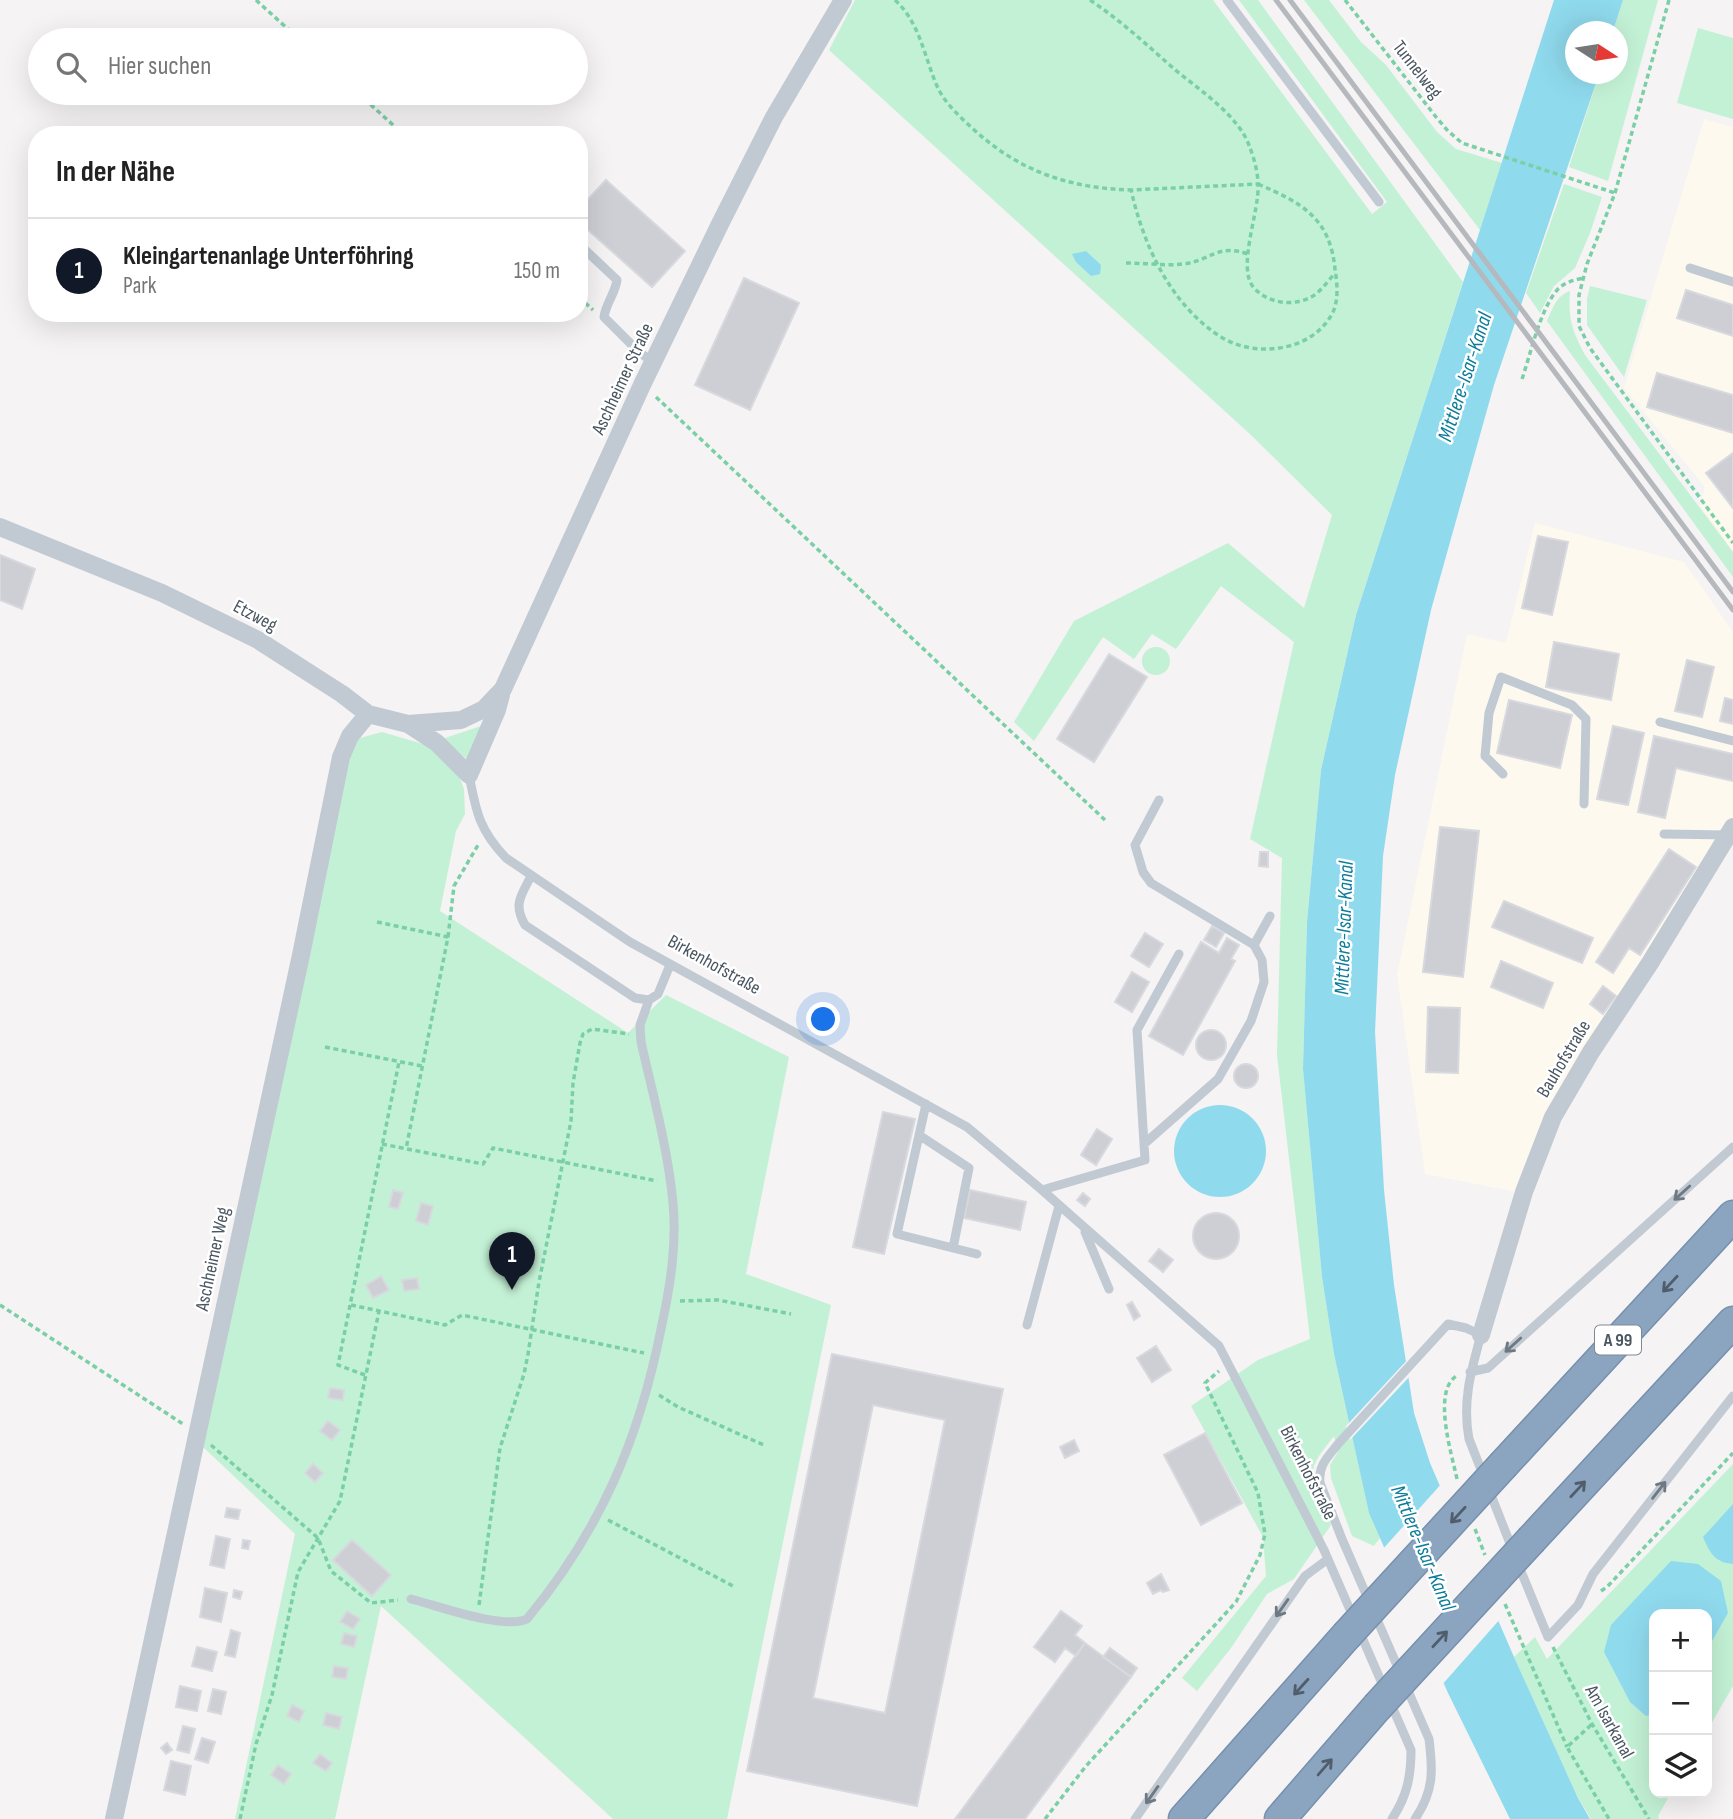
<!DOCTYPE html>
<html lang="de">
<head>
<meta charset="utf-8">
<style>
	:root { --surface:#fff; --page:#f2f2f2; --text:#222; --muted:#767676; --line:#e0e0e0; --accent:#111827 }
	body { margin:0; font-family:"Sofia Sans Condensed",sans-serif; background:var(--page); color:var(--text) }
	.controls { position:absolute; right:21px; bottom:21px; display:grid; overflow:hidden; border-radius:14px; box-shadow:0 7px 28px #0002 }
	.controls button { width:63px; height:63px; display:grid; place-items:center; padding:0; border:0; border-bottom:2px solid var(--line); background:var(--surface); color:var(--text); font:35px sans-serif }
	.compass { position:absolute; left:1565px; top:21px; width:63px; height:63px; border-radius:50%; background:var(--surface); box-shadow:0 7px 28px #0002; rotate:102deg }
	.you { position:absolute; left:824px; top:1020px; width:24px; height:24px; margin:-18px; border:5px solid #fff; border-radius:50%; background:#1a73e8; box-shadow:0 0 0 10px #1a73e833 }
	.badge { display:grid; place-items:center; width:46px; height:46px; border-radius:50%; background:var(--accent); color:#fff; font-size:23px; font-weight:700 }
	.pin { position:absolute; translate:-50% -58px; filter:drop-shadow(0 2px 4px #0008) }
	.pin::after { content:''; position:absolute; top:37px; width:24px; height:21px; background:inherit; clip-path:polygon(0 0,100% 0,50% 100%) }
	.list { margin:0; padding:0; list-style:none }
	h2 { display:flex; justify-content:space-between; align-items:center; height:91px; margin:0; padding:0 28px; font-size:30px }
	h2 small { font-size:23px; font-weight:400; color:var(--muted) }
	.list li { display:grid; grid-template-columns:46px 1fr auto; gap:21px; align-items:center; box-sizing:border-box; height:105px; padding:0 28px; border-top:2px solid var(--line) }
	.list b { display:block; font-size:26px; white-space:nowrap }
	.list p { margin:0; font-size:23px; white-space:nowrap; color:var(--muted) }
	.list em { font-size:23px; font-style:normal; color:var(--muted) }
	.icon { flex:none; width:38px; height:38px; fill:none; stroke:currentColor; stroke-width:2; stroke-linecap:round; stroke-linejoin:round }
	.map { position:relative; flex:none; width:1733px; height:1819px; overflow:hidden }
	.search { position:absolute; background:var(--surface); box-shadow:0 7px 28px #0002; left:28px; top:28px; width:560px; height:77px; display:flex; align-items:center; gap:18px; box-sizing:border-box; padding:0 24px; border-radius:38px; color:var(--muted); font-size:26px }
	.panel { position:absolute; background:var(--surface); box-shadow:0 7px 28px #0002; left:28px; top:126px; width:560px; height:196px; border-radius:28px }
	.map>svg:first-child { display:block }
</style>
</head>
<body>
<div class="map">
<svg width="1733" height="1819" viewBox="0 0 1733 1819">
	<rect width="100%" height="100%" fill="#f5f3f3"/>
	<!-- commercial -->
	<path fill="#fdf9ef" d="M 1704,119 L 1733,127 L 1733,551 L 1700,505 L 1705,487 L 1624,388 Z
		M 1535,523 L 1684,562 L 1733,632 L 1733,843 L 1598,1056 L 1561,1120 L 1533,1195 L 1425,1174 L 1397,975 L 1467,634 L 1506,643 Z"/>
	<!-- green -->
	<path fill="#c3f1d5" d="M 855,0 L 1213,0 L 1372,214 L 1387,202 L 1239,0 L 1258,0 L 1463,282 L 1356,615 L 1321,770 L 1307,922 L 1303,1069 L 1322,1277 L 1334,1354 L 1369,1512 L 1380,1538 L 1374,1546 L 1352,1536 L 1331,1478 L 1330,1465 L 1338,1452 L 1334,1436 C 1327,1446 1315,1458 1313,1470 C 1312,1487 1325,1510 1331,1525 L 1294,1579 L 1267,1594 L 1231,1648 L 1197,1691 L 1182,1678 L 1266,1576 L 1263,1537 L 1191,1406 L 1258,1360 L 1310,1339 L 1277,1055 L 1282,858 L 1250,839 L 1294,642 L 1221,586 L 1176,649 L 1152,634 L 1134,659 L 1103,637 L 1034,741 L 1014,722 L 1074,621 L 1228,543 L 1304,608 L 1332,515 L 1251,435 L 829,50 Z
		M 1304,0 L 1329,0 L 1361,42 L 1386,65 L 1437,132 L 1456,149 L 1502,163 L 1480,230 Z
		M 1623,0 L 1658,0 L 1608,181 L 1569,167 L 1599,74 L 1618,74 L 1618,32 L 1613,31 Z
		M 1698,28 L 1733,38 L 1733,119 L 1677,103 Z
		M 1564,184 L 1602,197 L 1590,233 L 1575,268 L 1554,286 L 1540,313 L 1526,293 Z
		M 1590,286 L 1647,300 L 1624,377 L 1587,325 L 1587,299 Z
		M 1570,291 C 1568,320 1572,330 1585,355 L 1733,552 L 1733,577 L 1547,321 C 1553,308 1556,296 1570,291 Z
		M1142 661a14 14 0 1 1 28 0a14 14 0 1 1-28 0Z
		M 481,726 L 467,759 L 442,739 Z
		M 382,732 L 423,744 L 443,756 L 457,770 L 464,789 L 465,814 L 456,831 L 440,911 L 628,1033 L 666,995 L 789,1057 L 746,1274 L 831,1305 L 727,1819 L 613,1819 L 381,1606 L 335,1819 L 235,1819 L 295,1534 L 202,1446 L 351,748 L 360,738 Z
		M 1733,1464 L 1733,1686 L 1707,1731 L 1707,1614 L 1654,1614 L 1654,1793 L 1671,1793 L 1658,1816 L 1659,1819 L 1591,1819 L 1575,1792 L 1514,1657 L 1535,1637 L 1547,1659 Z"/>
	<!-- water -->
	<path fill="#90daee" d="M 1554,0 L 1623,0 L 1613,31 L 1576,32 L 1576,74 L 1599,74 L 1494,385 L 1431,610 L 1395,775 L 1383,856 L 1375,1032 L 1384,1190 L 1394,1285 L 1414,1413 L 1430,1463 L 1514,1657 L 1577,1796 L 1590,1819 L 1510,1819 L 1448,1693 L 1369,1513 L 1334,1354 L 1322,1277 L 1303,1069 L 1307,922 L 1321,770 L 1356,615 Z
		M 1086,251 L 1101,265 L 1100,274 L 1091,276 L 1076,262 L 1072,254 Z
		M1174 1151a46 46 0 1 1 92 0a46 46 0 1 1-92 0Z
		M 1733,1504 L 1733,1564 C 1714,1562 1710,1553 1703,1537 Z
		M 1671,1561 L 1698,1564 L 1721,1581 L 1728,1613 L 1707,1650 L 1707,1614 L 1654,1614 L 1654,1714 L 1646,1716 L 1630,1702 L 1604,1652 L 1611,1625 Z"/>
	<!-- pier -->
	<path fill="#f5f3f3" d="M 1409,1358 L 1412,1374 L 1350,1440 L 1346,1426 Z
		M 1443,1482 L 1501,1618 L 1441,1686 L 1382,1550 Z"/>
	<!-- building -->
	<path fill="#cdcfd5" stroke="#d7d9de" stroke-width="2" fill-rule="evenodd" d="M 606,180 L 685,251 L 652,287 L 579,222 L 579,209 Z
		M 744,278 L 799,303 L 750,410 L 695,385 Z
		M 1686,290 L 1733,305 L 1733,336 L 1677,318 Z
		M 1657,373 L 1733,395 L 1733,433 L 1647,407 Z
		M 1733,453 L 1733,508 L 1706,473 Z
		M 1538,536 L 1568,542 L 1552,615 L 1522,608 Z
		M 0,555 L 35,569 L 22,609 L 0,600 Z
		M 1554,642 L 1619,654 L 1611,700 L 1546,687 Z
		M 1109,654 L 1147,677 L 1094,762 L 1057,739 Z
		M 1687,660 L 1714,667 L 1702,717 L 1675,711 Z
		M 1725,698 L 1733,700 L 1733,724 L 1720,721 Z
		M 1509,700 L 1572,715 L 1560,768 L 1497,753 Z
		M 1613,726 L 1644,733 L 1628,805 L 1597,799 Z
		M 1654,736 L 1733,754 L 1733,781 L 1676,768 L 1665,818 L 1638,812 Z
		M 1440,827 L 1479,831 L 1463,977 L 1423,972 Z
		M 1669,849 L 1696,867 L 1640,955 L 1629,948 L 1613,973 L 1596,962 Z
		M 1260,852 L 1268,852 L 1268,867 L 1259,866 Z
		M 1504,901 L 1593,938 L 1582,963 L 1492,927 Z
		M 1212,926 L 1224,933 L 1216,947 L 1204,940 Z
		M 1145,933 L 1163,944 L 1149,967 L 1131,956 Z
		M 1227,938 L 1239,945 L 1231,959 L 1235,961 L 1183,1055 L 1149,1036 L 1201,942 L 1219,953 Z
		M 1501,961 L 1553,983 L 1543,1008 L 1491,987 Z
		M 1132,972 L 1149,982 L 1132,1012 L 1115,1002 Z
		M 1603,986 L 1616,996 L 1603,1014 L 1590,1004 Z
		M 1428,1007 L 1460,1008 L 1458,1073 L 1426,1072 Z
		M1196 1045a15 15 0 1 1 30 0a15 15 0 1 1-30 0Z
		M1234 1076a12 12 0 1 1 24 0a12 12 0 1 1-24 0Z
		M 883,1112 L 915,1119 L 884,1254 L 853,1247 Z
		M 1097,1129 L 1112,1139 L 1096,1165 L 1081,1155 Z
		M 393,1190 L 403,1193 L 398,1209 L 389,1207 Z
		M 970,1190 L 1026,1202 L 1020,1230 L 964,1218 Z
		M 1083,1193 L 1090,1199 L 1085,1206 L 1077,1200 Z
		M 421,1203 L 433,1206 L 428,1225 L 416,1221 Z
		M1193 1236a23 23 0 1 1 46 0a23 23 0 1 1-46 0Z
		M 1159,1249 L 1173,1260 L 1163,1272 L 1149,1261 Z
		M 381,1276 L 389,1290 L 373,1298 L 366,1285 Z
		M 417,1278 L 419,1289 L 404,1291 L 402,1280 Z
		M 1132,1302 L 1140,1316 L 1134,1320 L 1127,1305 Z
		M 1156,1346 L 1171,1370 L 1152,1382 L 1137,1358 Z
		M 832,1354 L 1003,1389 L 917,1806 L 747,1771 ZM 873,1405 L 945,1420 L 885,1713 L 813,1698 Z
		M 330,1388 L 344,1390 L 343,1400 L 328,1398 Z
		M 328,1421 L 340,1430 L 332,1440 L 320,1431 Z
		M 1205,1433 L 1242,1503 L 1201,1525 L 1164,1455 Z
		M 1074,1440 L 1079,1451 L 1065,1458 L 1060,1447 Z
		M 313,1464 L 323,1473 L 315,1482 L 305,1473 Z
		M 227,1508 L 240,1510 L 238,1519 L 225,1517 Z
		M 216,1536 L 230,1539 L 224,1568 L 210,1565 Z
		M 243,1540 L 250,1541 L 248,1549 L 242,1548 Z
		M 352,1540 L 391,1575 L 372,1596 L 333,1560 Z
		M 1161,1574 L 1169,1590 L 1163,1592 L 1161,1590 L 1153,1594 L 1147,1583 Z
		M 205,1588 L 227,1593 L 221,1622 L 200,1617 Z
		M 234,1590 L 242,1592 L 240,1599 L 233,1597 Z
		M 347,1611 L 360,1619 L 353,1629 L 340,1622 Z
		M 1061,1611 L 1082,1626 L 1075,1635 L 1085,1643 L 1076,1656 L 1065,1648 L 1055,1662 L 1034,1647 Z
		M 231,1630 L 240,1633 L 235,1657 L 225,1655 Z
		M 344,1633 L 357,1636 L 354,1647 L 341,1644 Z
		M 1085,1643 L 1131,1677 L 1025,1819 L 955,1819 Z
		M 197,1647 L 217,1652 L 212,1671 L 192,1666 Z
		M 1110,1648 L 1137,1668 L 1131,1677 L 1103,1657 Z
		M 334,1666 L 348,1668 L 346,1679 L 332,1677 Z
		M 180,1686 L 201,1691 L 197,1711 L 176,1707 Z
		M 213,1689 L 226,1692 L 221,1714 L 208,1711 Z
		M 292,1705 L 304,1711 L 299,1722 L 287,1716 Z
		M 326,1713 L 342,1717 L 339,1729 L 323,1725 Z
		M 183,1726 L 195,1729 L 189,1753 L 177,1750 Z
		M 202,1738 L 215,1742 L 208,1763 L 195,1759 Z
		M 167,1743 L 172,1750 L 166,1754 L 161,1748 Z
		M 320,1754 L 332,1763 L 326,1771 L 313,1763 Z
		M 171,1761 L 191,1766 L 185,1795 L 164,1790 Z
		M 278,1765 L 291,1774 L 284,1784 L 271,1775 Z"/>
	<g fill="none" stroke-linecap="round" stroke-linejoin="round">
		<!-- highway casing -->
		<g stroke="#7690ad" stroke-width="33">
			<path id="highway" d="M 1504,1464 L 1733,1216
				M 1532,1539 L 1733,1322
				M 1184,1819 L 1346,1636
				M 1280,1819 L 1377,1707"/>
		</g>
		<!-- path -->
		<path stroke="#7ad0a6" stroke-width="3.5" stroke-dasharray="5 3.5" stroke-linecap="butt" d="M 256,0 L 300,40
			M 895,0 C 920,23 924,56 937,86 C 944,102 958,115 971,127 C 1018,171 1068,188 1131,190
			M 1090,0 C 1120,20 1146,44 1173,68 C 1198,89 1240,116 1250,148 C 1254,158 1258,173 1258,184 C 1260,211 1236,268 1254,288 C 1269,304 1294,307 1313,296 C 1321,291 1329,280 1335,273
			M 1345,0 L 1436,117 L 1448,131 L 1462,143 L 1615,193
			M 1669,0 L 1615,193 L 1587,264 L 1579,295 L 1579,326 L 1590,348 L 1733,543
			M 358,93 L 404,135
			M 1258,184 C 1302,203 1330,218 1335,269 C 1337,282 1339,299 1333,312 C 1314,351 1256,359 1221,337 C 1171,305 1144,247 1131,190 Z
			M 1126,263 C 1145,263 1165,266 1183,264 C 1210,261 1218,243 1248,254
			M 579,297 L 593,310
			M 1522,379 C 1531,353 1540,309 1558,289 C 1565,282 1574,280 1584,278
			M 656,397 L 1105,820
			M 377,922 L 448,937 L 406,1149
			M 448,937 L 454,886 L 478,845
			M 325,1047 L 422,1066
			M 382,1144 L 483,1164 L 493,1148 L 657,1181
			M 680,1301 L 718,1300 L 791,1314
			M 0,1305 L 183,1424
			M 351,1305 L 445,1325 L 462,1315 L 644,1353
			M 365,1375 L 338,1365 L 399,1062
			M 659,1395 L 678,1407 L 766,1446
			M 211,1445 L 318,1538 L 331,1571 L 371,1603 L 398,1600
			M 1457,1479 C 1452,1455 1431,1389 1458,1375
			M 608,1520 L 733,1586
			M 1475,1529 L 1485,1555
			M 1601,1591 L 1607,1587 L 1733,1453
			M 1505,1604 L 1567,1747
			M 479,1605 L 500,1448 L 524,1374 L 528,1354 L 539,1282 L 571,1121 L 573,1083 L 580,1043 L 583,1034 L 592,1029 L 629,1034
			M 1553,1647 L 1592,1724 L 1649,1819
			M 1591,1725 L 1567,1747 L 1609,1819
			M 240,1819 L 256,1744 L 272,1695 L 298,1572 L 340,1501 L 379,1311
			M 1045,1819 L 1086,1766 L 1236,1602 L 1260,1555 L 1265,1534 L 1258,1493 L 1205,1383 L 1219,1371"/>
		<!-- lane -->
		<path stroke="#c1cad2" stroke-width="9" d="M 1227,0 L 1379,202
			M 580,245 L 617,280 C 615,294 606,303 604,317 L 639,352 L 653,362
			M 1690,268 L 1733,282
			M 1660,722 L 1733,741
			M 1503,774 L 1485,756 L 1489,713 L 1501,677 L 1572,705 L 1586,719 L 1584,804
			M 469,775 C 476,811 479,830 506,858 L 630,942 L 967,1127 L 1042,1190 L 1219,1346 L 1324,1550 L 1411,1750 C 1411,1777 1407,1796 1392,1819
			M 1664,834 L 1728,835
			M 531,876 C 521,896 513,904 525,925 L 635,998 L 649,1000 L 658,994 L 670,965
			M 1254,945 L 1270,916
			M 926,1104 L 897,1234 L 977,1254
			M 919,1135 L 969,1168 L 953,1248
			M 1144,1144 L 1218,1079 L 1251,1021 L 1264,982 L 1262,960 L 1254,945 L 1151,883 L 1143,872 L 1135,845 L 1159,800
			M 1042,1190 L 1145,1160 L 1137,1030 L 1179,954
			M 1085,1232 L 1109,1289
			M 1027,1325 L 1059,1206
			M 1470,1372 L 1488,1368 L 1733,1147
			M 1518,1564 L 1548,1637 L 1578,1605 L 1593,1574 L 1733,1396
			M 411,1599 C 439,1606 502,1630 527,1619 C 600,1531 639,1440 661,1329 C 670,1288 677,1245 673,1203 C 668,1149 653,1095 641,1042 L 640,1025 L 649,1000
			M 1135,1819 L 1305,1576 L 1328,1559
			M 1415,1819 C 1434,1791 1433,1771 1429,1739 L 1342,1539 L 1320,1483 C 1318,1465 1328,1457 1338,1444 L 1448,1324 L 1466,1328 L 1481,1335 C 1471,1371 1462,1402 1469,1439 L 1513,1551"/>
		<!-- street -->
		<path stroke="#c1cad2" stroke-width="18" d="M 0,527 L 162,593 L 258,640 L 342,694 L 368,714 L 408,724 L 437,743 L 469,775 L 497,710 L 501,695
			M 408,724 L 461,720 L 484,709 L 503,689 L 642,385 L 720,224 L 774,117 L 843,0
			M 1481,1335 L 1524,1192 L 1553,1117 L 1591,1052 L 1650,963 L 1733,827
			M 114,1819 L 301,955 L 341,757 L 350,736 L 368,714"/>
		<!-- highway -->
		<use href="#highway" stroke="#8ba5c1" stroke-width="30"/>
		<!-- rail -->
		<path stroke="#b5b8bd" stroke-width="5" d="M 1276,0 L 1733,610
			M 1290,0 L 1733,592"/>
		<!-- highway-bridge casing -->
		<g stroke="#7690ad" stroke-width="33" stroke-linecap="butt">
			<path id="highway-bridge" d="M 1346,1636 L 1504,1464
				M 1377,1707 L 1532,1539"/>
		</g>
		<!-- highway-bridge -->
		<use href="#highway-bridge" stroke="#8ba5c1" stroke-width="30"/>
	</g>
	<!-- one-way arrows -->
	<defs><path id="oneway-shaft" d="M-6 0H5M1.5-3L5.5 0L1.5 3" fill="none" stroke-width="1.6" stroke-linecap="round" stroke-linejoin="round" transform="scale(1.75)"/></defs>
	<g stroke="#6e7983">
		<use href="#oneway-shaft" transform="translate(1682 1193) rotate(138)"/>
		<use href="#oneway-shaft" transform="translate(1513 1345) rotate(138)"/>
		<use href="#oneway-shaft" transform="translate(1659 1490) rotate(-52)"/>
		<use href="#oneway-shaft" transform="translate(1282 1608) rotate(125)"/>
		<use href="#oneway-shaft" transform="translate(1152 1795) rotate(125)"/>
	</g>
	<g stroke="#505e6b">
		<use href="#oneway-shaft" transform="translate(1670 1284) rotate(133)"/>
		<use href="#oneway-shaft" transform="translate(1578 1489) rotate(-47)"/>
		<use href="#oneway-shaft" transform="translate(1458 1515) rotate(133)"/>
		<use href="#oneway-shaft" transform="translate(1440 1639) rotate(-47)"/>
		<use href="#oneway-shaft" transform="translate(1301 1687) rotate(132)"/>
		<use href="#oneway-shaft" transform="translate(1325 1767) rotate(-49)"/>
	</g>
	<g text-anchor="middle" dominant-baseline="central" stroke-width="5" stroke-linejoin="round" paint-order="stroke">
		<!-- shield labels -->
		<rect fill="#fff" stroke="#808990" stroke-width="2" x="1595" y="1325.5" width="46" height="29" rx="5"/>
		<g font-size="18" font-weight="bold" fill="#4a5661">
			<text x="1618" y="1340">A 99</text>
		</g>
		<!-- street labels -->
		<g font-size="19" fill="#4a5661" stroke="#fff">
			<text transform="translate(1417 70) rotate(52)">Tunnelweg</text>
			<text transform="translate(623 379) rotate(-65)">Aschheimer Straße</text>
			<text transform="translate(255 616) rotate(28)">Etzweg</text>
			<text transform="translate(714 965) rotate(29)">Birkenhofstraße</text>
			<text transform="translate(1564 1059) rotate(-59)">Bauhofstraße</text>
			<text transform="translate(213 1259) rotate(-78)">Aschheimer Weg</text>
			<text transform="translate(1308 1473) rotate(63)">Birkenhofstraße</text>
			<text transform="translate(1609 1722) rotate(61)">Am Isarkanal</text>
		</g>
		<!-- water labels -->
		<g font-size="21" font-style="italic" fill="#0c7c9b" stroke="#fff">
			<text transform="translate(1465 377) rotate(-72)">Mittlere-Isar-Kanal</text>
			<text transform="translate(1344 928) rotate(-88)">Mittlere-Isar-Kanal</text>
			<text transform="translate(1423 1548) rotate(67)">Mittlere-Isar-Kanal</text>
		</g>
	</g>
</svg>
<div class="controls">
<button>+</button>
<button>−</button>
<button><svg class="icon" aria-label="layers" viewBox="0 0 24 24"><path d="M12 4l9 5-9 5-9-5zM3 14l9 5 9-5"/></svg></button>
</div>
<svg class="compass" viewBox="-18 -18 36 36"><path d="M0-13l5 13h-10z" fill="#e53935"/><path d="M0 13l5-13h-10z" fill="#767676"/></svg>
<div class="you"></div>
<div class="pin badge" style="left:512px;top:1290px">1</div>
<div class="search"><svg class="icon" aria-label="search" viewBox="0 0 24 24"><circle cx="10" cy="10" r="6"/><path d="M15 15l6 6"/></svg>Hier suchen</div>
<section class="panel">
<h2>In der Nähe<small></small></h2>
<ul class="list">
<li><span class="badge">1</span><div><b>Kleingartenanlage Unterföhring</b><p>Park</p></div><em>150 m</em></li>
</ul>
</section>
</div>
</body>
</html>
